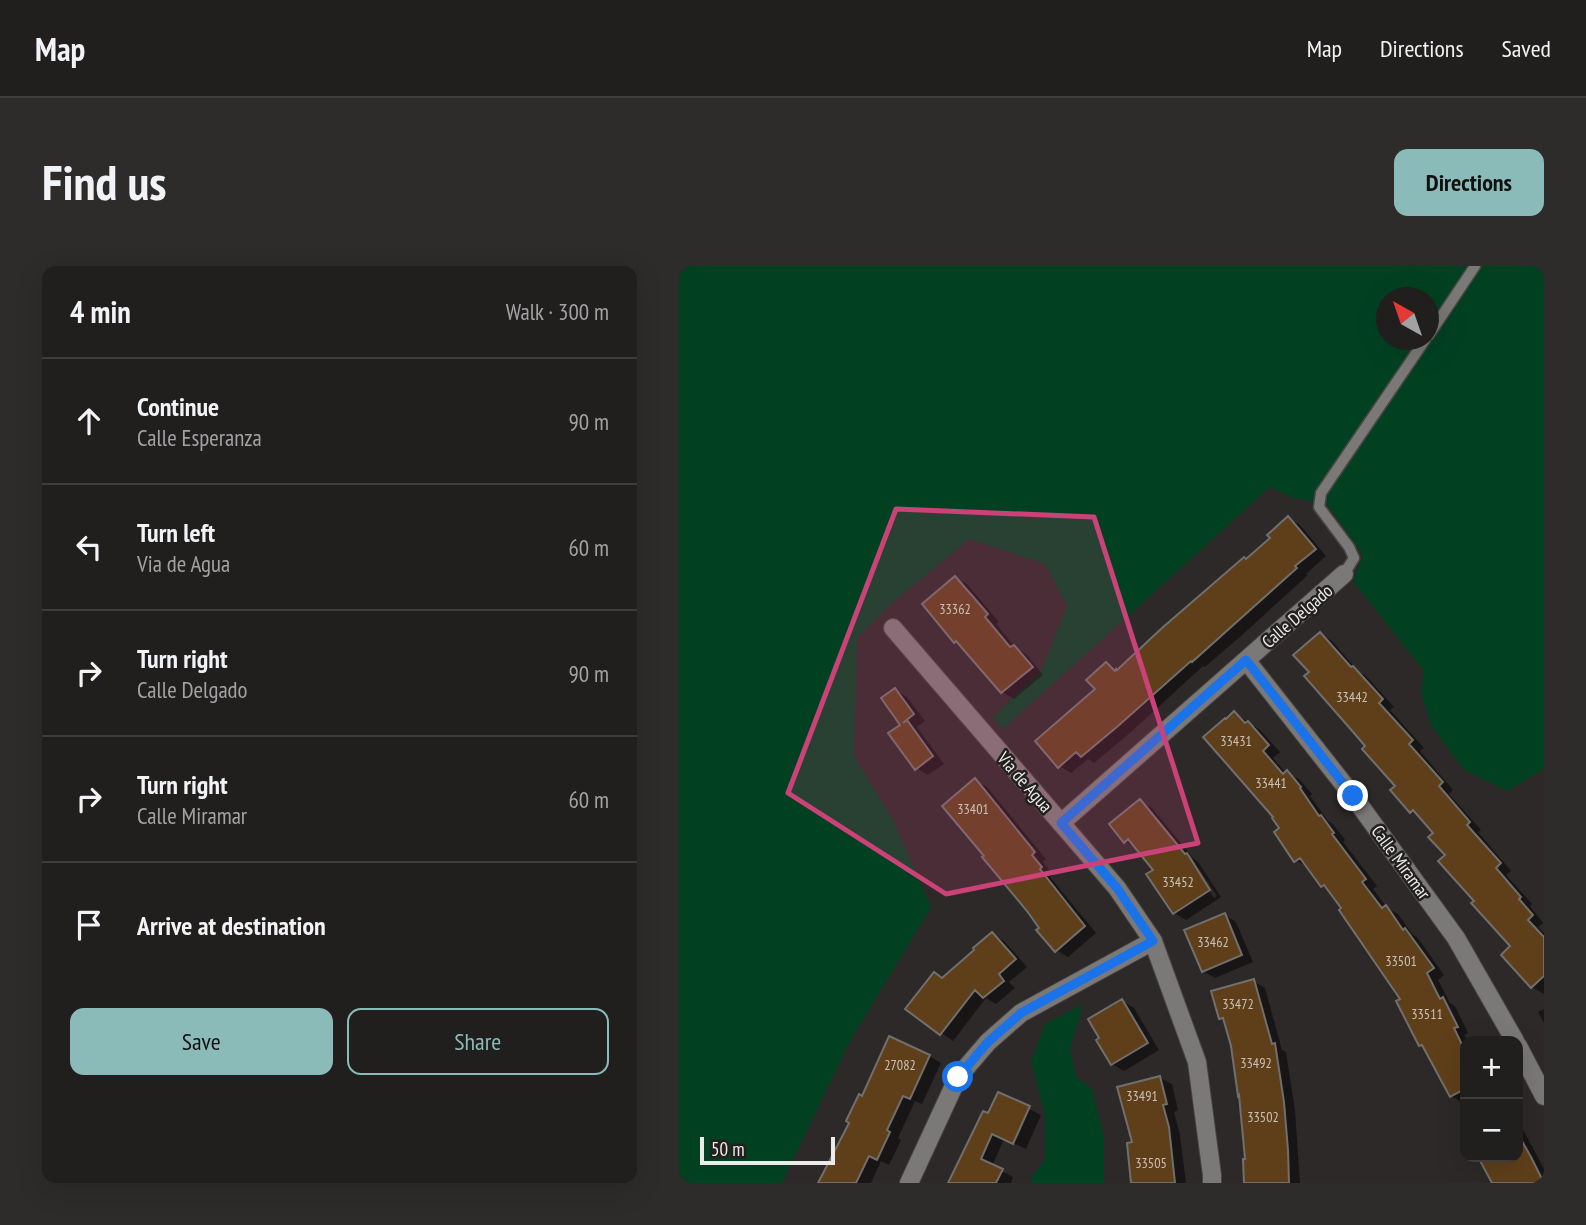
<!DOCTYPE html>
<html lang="en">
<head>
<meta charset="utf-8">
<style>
	:root { --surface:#211f1e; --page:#2d2c2b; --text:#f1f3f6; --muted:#a2a2a4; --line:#3e3d3c; --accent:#8bbbb9 }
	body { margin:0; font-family:"PT Sans Narrow",sans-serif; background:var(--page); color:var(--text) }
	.controls { position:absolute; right:21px; bottom:21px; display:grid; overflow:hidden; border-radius:14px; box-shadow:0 7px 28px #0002 }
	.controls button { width:63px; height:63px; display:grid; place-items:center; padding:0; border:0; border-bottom:2px solid var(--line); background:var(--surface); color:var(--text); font:35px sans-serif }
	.compass { position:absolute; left:697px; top:21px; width:63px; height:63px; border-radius:50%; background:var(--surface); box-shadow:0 7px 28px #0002; rotate:320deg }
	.scale { position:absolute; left:21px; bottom:18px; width:135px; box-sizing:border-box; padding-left:7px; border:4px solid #ecebea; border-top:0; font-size:19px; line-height:24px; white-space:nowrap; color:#ecebea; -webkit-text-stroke:5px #22201e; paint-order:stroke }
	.stop { position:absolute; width:21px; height:21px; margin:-16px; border:5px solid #1a73e8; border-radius:50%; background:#fff }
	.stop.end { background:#1a73e8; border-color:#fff; box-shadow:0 2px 7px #0008 }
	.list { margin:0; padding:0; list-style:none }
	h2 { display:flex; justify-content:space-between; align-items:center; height:91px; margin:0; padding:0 28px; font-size:30px }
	h2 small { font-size:23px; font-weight:400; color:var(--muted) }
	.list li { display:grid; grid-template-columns:46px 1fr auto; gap:21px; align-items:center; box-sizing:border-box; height:126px; padding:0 28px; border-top:2px solid var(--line) }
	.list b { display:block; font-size:26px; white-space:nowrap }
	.list p { margin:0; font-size:23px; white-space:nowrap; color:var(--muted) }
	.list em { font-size:23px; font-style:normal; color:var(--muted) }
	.actions { display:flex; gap:14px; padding:21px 28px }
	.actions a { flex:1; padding:16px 0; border:2px solid var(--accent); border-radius:14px; text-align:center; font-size:24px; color:var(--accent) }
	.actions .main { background:var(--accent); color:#111 }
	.icon { flex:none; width:38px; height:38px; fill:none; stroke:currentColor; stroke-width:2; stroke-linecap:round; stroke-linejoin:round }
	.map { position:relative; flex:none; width:865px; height:917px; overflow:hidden; border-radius:14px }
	header { display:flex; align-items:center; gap:42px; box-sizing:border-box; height:98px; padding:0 35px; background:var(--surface); border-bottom:2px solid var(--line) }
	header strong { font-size:33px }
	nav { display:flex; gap:38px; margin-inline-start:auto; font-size:24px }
	.intro { display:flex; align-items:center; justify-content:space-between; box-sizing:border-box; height:168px; padding:0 42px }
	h1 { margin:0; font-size:49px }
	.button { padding:18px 32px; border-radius:14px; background:var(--accent); color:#111; font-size:24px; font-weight:700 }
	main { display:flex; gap:42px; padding:0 42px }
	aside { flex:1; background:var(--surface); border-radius:14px; box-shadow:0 7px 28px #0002 }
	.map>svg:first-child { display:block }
</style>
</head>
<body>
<header>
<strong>Map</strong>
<nav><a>Map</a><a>Directions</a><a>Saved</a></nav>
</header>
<div class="intro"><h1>Find us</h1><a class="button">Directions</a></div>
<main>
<aside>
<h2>4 min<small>Walk · 300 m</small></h2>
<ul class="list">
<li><svg class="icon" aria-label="ahead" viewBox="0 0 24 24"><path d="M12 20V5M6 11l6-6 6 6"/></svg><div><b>Continue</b><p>Calle Esperanza</p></div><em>90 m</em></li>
<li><svg class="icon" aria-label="left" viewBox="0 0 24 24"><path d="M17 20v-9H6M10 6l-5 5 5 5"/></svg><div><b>Turn left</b><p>Via de Agua</p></div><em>60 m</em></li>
<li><svg class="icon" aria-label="right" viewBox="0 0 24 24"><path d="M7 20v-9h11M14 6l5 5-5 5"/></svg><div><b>Turn right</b><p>Calle Delgado</p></div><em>90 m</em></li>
<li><svg class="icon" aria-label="right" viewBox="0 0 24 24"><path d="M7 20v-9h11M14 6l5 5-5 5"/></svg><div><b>Turn right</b><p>Calle Miramar</p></div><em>60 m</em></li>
<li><svg class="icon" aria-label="arrive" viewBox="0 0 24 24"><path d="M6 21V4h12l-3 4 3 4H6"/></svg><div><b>Arrive at destination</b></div></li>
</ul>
<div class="actions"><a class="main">Save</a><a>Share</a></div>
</aside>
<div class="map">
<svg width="865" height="917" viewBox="0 0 865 917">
	<rect width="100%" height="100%" fill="#2c2928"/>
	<!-- green -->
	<path fill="#014122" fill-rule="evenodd" d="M 0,0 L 865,0 L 865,503 L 828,525 L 785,504 L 752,459 L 742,426 L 745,405 L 674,315 L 684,289 L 648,238 L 614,232 L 591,221 L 324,463 L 314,451 L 363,403 L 388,340 L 366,298 L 290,273 L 212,338 L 178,372 L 175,490 L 215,556 L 252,641 L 170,777 L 103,917 L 0,917 ZM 708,32 L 750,32 L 750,74 L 708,74 Z
		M 404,738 L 391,783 L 397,811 L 413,823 L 425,872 L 425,917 L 352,917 L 352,912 L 366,893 L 366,849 L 352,795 L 366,758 Z"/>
	<!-- shadow -->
	<path fill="#0007" fill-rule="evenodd" d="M 609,252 L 621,259 L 647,290 L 627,308 L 629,309 L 563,369 L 526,401 L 524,400 L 451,467 L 415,497 L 409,493 L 392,507 L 380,500 L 418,423 L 428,398 L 440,405 L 593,273 Z
		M 276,312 L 288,318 L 320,356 L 317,358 L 336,381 L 347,388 L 364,409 L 335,433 L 323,426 L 283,379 L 277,375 Z
		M 641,368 L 653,375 L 680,406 L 686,409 L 715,441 L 711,444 L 745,482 L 741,485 L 774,524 L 770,528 L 802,564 L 799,566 L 832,605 L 827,609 L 853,638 L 851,640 L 864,657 L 859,661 L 865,667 L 865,728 L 853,721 L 833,680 L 797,635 L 768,589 L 756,567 L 742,551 L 732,545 L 718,520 L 632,406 Z
		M 216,424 L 228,431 L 246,455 L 238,461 L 265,498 L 249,509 L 237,502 L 223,459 Z
		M 556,447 L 581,464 L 601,486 L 594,492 L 607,507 L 620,513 L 633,528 L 631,530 L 649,555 L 654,558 L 666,574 L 664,576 L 698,620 L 694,623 L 708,642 L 719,648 L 733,668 L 738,671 L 765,709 L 759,714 L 771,737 L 776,740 L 789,767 L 785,769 L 789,775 L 786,775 L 786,835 L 784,837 L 772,830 L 746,781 L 741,779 L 724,733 L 651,624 L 643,620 L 628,601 L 617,594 L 603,563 L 547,455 Z
		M 296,514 L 308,521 L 367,593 L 364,596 L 374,609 L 371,611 L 417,667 L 389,691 L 377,684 L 363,662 Z
		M 461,535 L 473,542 L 515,593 L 519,596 L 542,631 L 507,654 L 495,647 L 476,604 L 457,582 L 446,575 ZM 506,589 L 511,589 L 538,630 L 535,632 Z
		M 546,649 L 557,656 L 574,696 L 536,712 L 524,705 Z
		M 313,668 L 325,675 L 348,701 L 330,716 L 336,722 L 317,738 L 307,732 L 274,775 L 229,743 Z
		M 574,715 L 586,722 L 603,784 L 607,786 L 616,844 L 621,917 L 566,917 L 568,895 L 562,830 L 554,780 L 547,755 L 542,752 Z
		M 443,735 L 455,742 L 480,784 L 445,805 L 433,798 Z
		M 865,743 L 865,757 L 859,746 Z
		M 250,790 L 262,797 L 243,838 L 236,835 L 219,872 L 222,874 L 210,899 L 202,895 L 192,917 L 143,917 L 184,832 Z
		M 481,812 L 493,818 L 499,844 L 495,846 L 501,869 L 507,917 L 454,917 L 455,878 Z
		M 320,828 L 362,849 L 347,883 L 325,873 L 313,900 L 334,911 L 332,917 L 271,917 L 310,850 Z
		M 839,854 L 865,903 L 865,917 L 817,917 L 801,891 L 839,891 Z"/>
	<!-- building -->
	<path fill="#5f3f1a" stroke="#716f6d" stroke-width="2" d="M 609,250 L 637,283 L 616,300 L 618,302 L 551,362 L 513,396 L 512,395 L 439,460 L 402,491 L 397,486 L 379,502 L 356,475 L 416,423 L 407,414 L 427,396 L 436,405 L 437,403 L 438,404 L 483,362 L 565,291 L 567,293 L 591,272 L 588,269 Z
		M 276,310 L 309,348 L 306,351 L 331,381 L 335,379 L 354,401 L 322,427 L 277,375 L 275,377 L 243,338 Z
		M 641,366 L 672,401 L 674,400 L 704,433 L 700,437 L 734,474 L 730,478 L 764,516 L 760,520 L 791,556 L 788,559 L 822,597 L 817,602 L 842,631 L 840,633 L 854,649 L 849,654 L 865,671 L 865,710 L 852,722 L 822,689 L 831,680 L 792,637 L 795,635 L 759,595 L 766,589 L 749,571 L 754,567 L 734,544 L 731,547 L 711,524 L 716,520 L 683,483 L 686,480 L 675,467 L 625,410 L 630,406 L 614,389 Z
		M 216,422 L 235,448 L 224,457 L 228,454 L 254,490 L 236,504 L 209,467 L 221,459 L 202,432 Z
		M 555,445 L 566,457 L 569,455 L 590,479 L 584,485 L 604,508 L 608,504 L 622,521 L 621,522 L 640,550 L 642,549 L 655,567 L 653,568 L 687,613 L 683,616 L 703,642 L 707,639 L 724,664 L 726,662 L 755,702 L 748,707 L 761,733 L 764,731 L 779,761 L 775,762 L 786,785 L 786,823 L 771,831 L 743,779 L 740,780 L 717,735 L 721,733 L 660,644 L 662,642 L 645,619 L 642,621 L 621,592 L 615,596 L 595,566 L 600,562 L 593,552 L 594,551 L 524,471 L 546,452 L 547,453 Z
		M 296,512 L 356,586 L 353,589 L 363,601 L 361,603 L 406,660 L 376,686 L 357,664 L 360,662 L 348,645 L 303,591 L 305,590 L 263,540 Z
		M 461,533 L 506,588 L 508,587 L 531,624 L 494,648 L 467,608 L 474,604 L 449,573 L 445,577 L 430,558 Z
		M 546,647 L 563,689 L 523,706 L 505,664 Z
		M 313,666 L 337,693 L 320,708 L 325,715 L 304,732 L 296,724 L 261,769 L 226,743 L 255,706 L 263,712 L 295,684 L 294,682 Z
		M 575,713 L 593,778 L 596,777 L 605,836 L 609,884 L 610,917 L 565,917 L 564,893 L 566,893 L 560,829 L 559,830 L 552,780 L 544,752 L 540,753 L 532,725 Z
		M 443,733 L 469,777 L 432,799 L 417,774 L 420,772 L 409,753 Z
		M 210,770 L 251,789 L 231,833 L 224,830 L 208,864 L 211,866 L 198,894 L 190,890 L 177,917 L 139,917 L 170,857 L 167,855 L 180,828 L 183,830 Z
		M 481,810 L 488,838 L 484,839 L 490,861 L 496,917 L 452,917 L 448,877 L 453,876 L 438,821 Z
		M 319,826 L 351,840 L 334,878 L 313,868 L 302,893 L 324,903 L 317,917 L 269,917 L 304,845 L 309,847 Z
		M 839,868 L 852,891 L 865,917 L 813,917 L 799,891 L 839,891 Z"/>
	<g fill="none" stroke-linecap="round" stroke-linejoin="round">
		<!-- service casing -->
		<g stroke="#484645" stroke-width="13">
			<path id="service" d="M 750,69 L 796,0
				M 665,308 L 675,292 L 670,281 L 640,241 L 642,227 L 746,74"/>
		</g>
		<!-- minor casing -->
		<g stroke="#484645" stroke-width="20">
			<path id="minor" d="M 214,362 L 382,557 L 665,308
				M 567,394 L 674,530 L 777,672 L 836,775
				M 839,780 L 865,830
				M 230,917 L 279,811 L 309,776 L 342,747 L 474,675"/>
		</g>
		<!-- tertiary casing -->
		<g stroke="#484645" stroke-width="20">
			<path id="tertiary" d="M 382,557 L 438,622 L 474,675 L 518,796 L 533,909 L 533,917"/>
		</g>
		<!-- service -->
		<use href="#service" stroke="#7b7977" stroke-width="10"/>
		<!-- minor -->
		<use href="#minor" stroke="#7b7977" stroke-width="18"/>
		<!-- tertiary -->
		<use href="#tertiary" stroke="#7b7977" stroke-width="18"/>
	</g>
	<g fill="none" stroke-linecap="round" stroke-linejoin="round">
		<!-- route -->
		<path stroke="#1a73e8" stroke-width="9" d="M 279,811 L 309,776 L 342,747 L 474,675 L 438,622 L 382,557 L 567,394 L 674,530"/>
	</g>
	<!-- marked area -->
	<path fill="#ca4278" fill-opacity="0.2" stroke="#ca4278" stroke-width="5" stroke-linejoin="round" d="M 217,243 L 415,251 L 519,577 L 267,628 L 109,527 Z"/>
	<g text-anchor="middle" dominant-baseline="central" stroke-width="5" stroke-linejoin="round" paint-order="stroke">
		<!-- number labels -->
		<g font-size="14" fill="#c9c0b6">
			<text x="276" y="343">33362</text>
			<text x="673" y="431">33442</text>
			<text x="557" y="475">33431</text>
			<text x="592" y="517">33441</text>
			<text x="294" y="543">33401</text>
			<text x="499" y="616">33452</text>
			<text x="534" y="676">33462</text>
			<text x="722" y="695">33501</text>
			<text x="559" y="738">33472</text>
			<text x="748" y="748">33511</text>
			<text x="577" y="797">33492</text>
			<text x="221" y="799">27082</text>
			<text x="463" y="830">33491</text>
			<text x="584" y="851">33502</text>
			<text x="472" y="897">33505</text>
		</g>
		<!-- street labels -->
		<g font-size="18" fill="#ecebea" stroke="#22201e">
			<text transform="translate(618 350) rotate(-41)">Calle Delgado</text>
			<text transform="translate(346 516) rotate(49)">Via de Agua</text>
			<text transform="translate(722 596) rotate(54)">Calle Miramar</text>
		</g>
	</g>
</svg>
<div class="controls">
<button>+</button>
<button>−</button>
</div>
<svg class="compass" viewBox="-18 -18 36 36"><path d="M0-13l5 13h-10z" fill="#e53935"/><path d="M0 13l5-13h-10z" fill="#a2a2a4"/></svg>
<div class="scale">50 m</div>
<div class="stop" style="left:279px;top:811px"></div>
<div class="stop end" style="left:674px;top:530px"></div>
</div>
</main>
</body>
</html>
